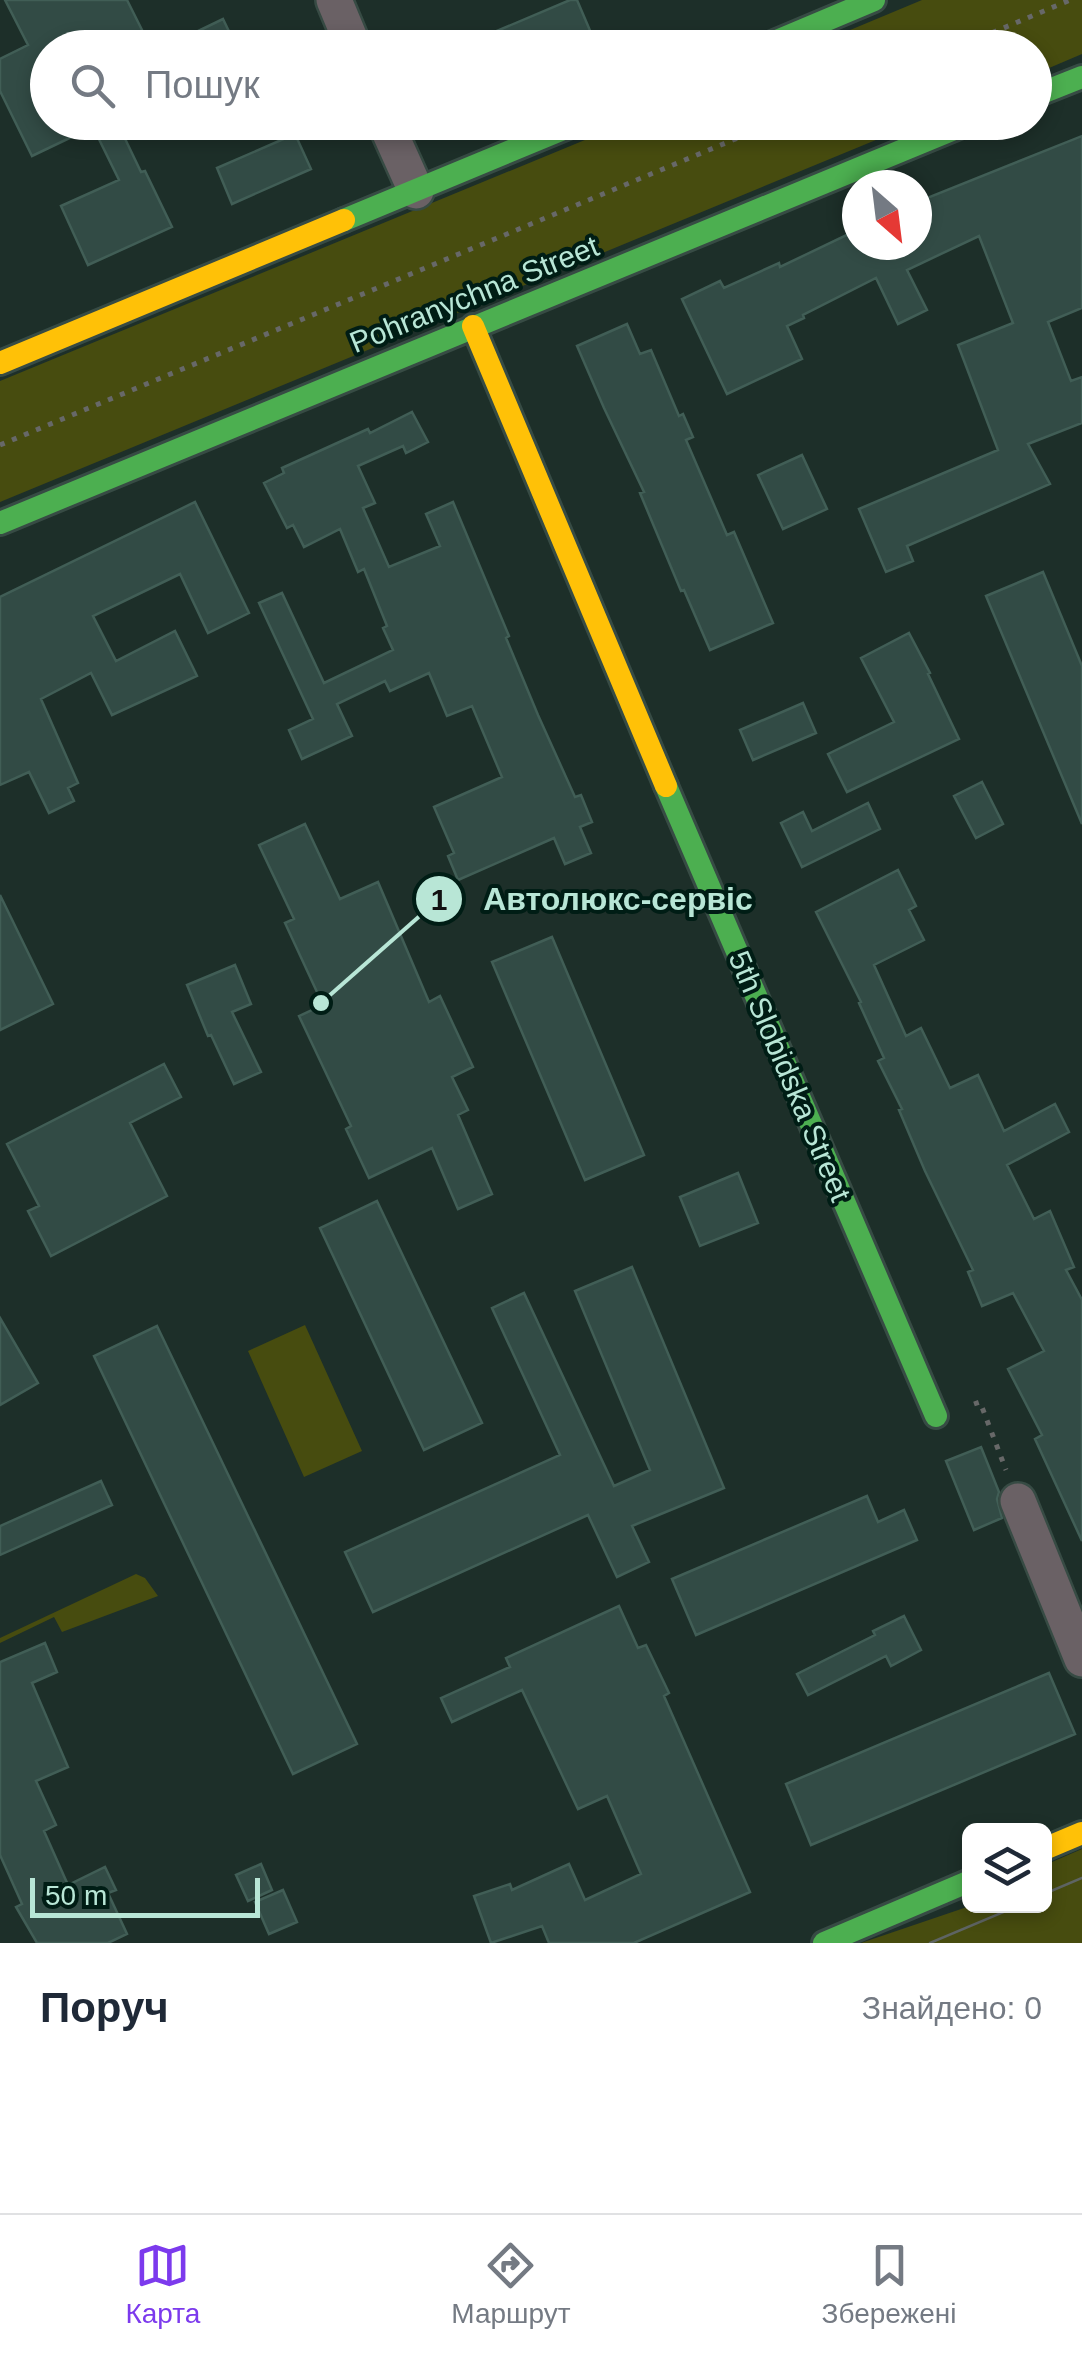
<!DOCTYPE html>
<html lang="uk">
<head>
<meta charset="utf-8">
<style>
	:root { --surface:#fff; --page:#f6f6f7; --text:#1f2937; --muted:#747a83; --line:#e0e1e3; --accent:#7c3aed }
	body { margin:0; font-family:Arial,sans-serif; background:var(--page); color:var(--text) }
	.controls { position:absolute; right:30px; bottom:30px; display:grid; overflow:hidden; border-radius:15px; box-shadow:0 5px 15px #0003 }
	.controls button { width:90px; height:90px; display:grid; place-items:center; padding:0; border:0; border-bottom:2px solid var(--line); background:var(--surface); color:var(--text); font:50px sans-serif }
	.compass { position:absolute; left:842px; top:170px; width:90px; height:90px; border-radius:50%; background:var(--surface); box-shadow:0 5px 15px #0003; rotate:152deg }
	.scale { position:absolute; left:30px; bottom:25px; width:230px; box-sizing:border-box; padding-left:10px; border:5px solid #b8e6d6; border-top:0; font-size:28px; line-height:35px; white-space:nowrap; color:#b8e6d6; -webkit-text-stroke:8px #001d15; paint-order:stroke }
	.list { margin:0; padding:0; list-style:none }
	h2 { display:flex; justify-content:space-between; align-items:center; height:130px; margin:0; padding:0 40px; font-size:42px }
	h2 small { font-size:32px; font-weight:400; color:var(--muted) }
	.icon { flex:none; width:55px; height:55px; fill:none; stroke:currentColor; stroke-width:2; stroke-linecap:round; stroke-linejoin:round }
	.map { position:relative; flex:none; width:1082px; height:1943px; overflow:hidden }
	.search { position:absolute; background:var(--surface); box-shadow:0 5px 15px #0003; left:30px; right:30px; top:30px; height:110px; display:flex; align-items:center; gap:25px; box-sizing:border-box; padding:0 35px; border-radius:55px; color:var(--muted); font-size:38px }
	.sheet { height:270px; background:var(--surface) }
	nav { display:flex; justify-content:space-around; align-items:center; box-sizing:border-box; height:140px; border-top:2px solid var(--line); background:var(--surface); font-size:28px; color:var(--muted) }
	nav a { display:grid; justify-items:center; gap:5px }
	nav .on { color:var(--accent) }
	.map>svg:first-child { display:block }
</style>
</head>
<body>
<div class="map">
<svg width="1082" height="1943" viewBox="0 0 1082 1943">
	<rect width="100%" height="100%" fill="#1d2f29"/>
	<!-- green -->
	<path fill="#474c0f" d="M 922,0 L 1082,0 L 1082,54 L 1035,74 L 1034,48 L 807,48 Z
		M 626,123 L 917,123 L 0,502 L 0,381 Z
		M 305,1325 L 362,1451 L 304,1477 L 248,1351 Z
		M 136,1574 L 145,1578 L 158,1596 L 62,1632 L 54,1617 L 0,1643 L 0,1638 Z
		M 1082,1849 L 1082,1943 L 861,1943 L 970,1906 L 1044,1906 L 1045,1865 Z"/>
	<!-- building -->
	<path fill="#324b45" stroke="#415e56" stroke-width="2.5" d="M 5,0 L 127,0 L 151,48 L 48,48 L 48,122 L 103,122 L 32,156 L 0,91 L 0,59 L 28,45 Z
		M 570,0 L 577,0 L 597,47 L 459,47 Z
		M 223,19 L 237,48 L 163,48 Z
		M 112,122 L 117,122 L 141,172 L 145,171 L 172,227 L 88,265 L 61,206 L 119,180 L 95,131 Z
		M 295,134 L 311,169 L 232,204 L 217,168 Z
		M 1082,136 L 1082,308 L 1048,322 L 1071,381 L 1082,377 L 1082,423 L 1028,444 L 1050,484 L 907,546 L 913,561 L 886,572 L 859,509 L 998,450 L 958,345 L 1013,323 L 979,236 L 907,270 L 927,310 L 898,324 L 876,278 L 803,315 L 804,318 L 787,326 L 802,359 L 727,394 L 682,299 L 720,281 L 724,288 L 779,263 L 780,267 L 857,230 L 857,245 L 917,245 L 917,202 Z
		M 627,324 L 640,354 L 651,350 L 679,416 L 683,414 L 693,437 L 686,440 L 727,535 L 734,532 L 773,623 L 710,650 L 684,590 L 681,591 L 640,493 L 644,492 L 604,408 L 577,346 Z
		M 412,412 L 428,442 L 406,453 L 403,446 L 358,466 L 375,503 L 363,508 L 389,567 L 440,546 L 426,514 L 453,502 L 509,636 L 506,638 L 538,715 L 575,797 L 581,795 L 592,822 L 580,827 L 591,853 L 565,864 L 554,838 L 458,880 L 448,856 L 454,853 L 434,807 L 502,777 L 472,706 L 447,716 L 429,673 L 390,691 L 385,681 L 337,704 L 352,736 L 302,759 L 289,730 L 313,719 L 259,603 L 282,593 L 324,683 L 393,650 L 383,628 L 387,626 L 364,569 L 358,572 L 340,529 L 304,547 L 293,525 L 287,528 L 264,483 L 284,473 L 282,468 L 368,429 L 370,433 Z
		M 802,455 L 827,509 L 783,529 L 758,475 Z
		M 195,502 L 249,613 L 208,633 L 180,574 L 93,616 L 116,661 L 175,631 L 197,676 L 112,715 L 91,673 L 41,699 L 78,783 L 68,788 L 74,801 L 49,813 L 29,772 L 0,785 L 0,597 Z
		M 1043,572 L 1082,666 L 1082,824 L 986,596 Z
		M 909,633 L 930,673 L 928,674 L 959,739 L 847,792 L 828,754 L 894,722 L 861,658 Z
		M 803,703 L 816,733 L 753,760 L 740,730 Z
		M 982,782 L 1003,824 L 976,838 L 954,796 Z
		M 868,803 L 880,829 L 802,867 L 781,823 L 803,812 L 812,831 Z
		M 305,824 L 340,899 L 378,882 L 429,1002 L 440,996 L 473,1067 L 452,1077 L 468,1110 L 458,1115 L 492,1194 L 458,1209 L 432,1148 L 369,1178 L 346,1129 L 351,1126 L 299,1016 L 323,1005 L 285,923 L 294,919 L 259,845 Z
		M 898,870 L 916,906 L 909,910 L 924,940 L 874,965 L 906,1036 L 921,1028 L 950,1088 L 978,1075 L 1004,1131 L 1055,1104 L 1069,1132 L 1007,1165 L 1034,1219 L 1050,1211 L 1074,1267 L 1066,1270 L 1082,1300 L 1082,1541 L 1035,1439 L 1042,1435 L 1008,1369 L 1044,1351 L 1013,1293 L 982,1306 L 968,1272 L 973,1270 L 925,1171 L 899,1110 L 902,1109 L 878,1061 L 884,1058 L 859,1003 L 861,1002 L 816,912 Z
		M 0,895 L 53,1004 L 0,1030 Z
		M 552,937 L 644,1155 L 585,1180 L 492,962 Z
		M 235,965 L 251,1004 L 232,1012 L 261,1072 L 234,1084 L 211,1035 L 208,1036 L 187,985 Z
		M 164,1064 L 181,1097 L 130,1123 L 167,1196 L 51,1256 L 28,1211 L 39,1206 L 7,1144 Z
		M 738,1173 L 758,1223 L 700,1246 L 680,1197 Z
		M 377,1201 L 482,1423 L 424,1450 L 320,1228 Z
		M 632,1267 L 724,1488 L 632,1526 L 649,1562 L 617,1577 L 588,1515 L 373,1612 L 345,1552 L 560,1455 L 492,1308 L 524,1293 L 614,1486 L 650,1470 L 575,1291 Z
		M 0,1318 L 38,1383 L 0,1405 Z
		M 157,1326 L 357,1744 L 293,1774 L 94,1356 Z
		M 981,1447 L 999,1492 L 997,1499 L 1002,1518 L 974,1530 L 946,1461 Z
		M 101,1481 L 112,1505 L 0,1555 L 0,1526 Z
		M 867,1496 L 878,1522 L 904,1510 L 917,1540 L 696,1635 L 672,1579 Z
		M 619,1606 L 638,1648 L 646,1645 L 669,1693 L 664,1696 L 750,1892 L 634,1943 L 549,1943 L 542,1926 L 491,1943 L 474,1896 L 510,1884 L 512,1890 L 569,1864 L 585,1900 L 641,1874 L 607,1796 L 578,1809 L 522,1690 L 452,1722 L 441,1698 L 510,1667 L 506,1658 Z
		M 904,1616 L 921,1650 L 891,1666 L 886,1656 L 808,1695 L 797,1674 L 875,1635 L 873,1631 Z
		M 45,1643 L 57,1672 L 32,1683 L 68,1767 L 36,1781 L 56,1825 L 44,1831 L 68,1885 L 105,1867 L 116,1890 L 108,1893 L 127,1934 L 108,1943 L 37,1943 L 16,1907 L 22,1904 L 0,1855 L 0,1662 Z
		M 1049,1673 L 1075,1734 L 811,1845 L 786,1784 Z
		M 261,1864 L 272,1890 L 248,1901 L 236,1875 Z
		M 283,1890 L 297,1922 L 269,1934 L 255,1902 Z"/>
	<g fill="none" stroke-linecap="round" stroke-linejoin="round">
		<!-- street casing -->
		<g stroke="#374b44" stroke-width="40">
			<path id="street" d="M 334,0 L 354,48
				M 385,122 L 416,191
				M 1018,1501 L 1082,1659"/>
		</g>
		<!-- fast casing -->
		<g stroke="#374b44" stroke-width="28">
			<path id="fast" d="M 760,48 L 874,0
				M 1034,96 L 1082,77
				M 344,220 L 580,122
				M 0,523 L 971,122
				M 666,786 L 936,1416
				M 824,1943 L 970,1881"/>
		</g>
		<!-- slow casing -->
		<g stroke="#374b44" stroke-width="28">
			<path id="slow" d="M 473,326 L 666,786
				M 0,363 L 344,220
				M 1044,1849 L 1082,1833"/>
		</g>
		<!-- path -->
		<path stroke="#676868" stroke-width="5" stroke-dasharray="5 8" stroke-linecap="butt" d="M 956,48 L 1070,0
			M 0,445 L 776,122
			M 974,1404 L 980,1402 L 1006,1470"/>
		<!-- street -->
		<use href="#street" stroke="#6a6165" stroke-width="35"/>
		<!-- fast -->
		<use href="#fast" stroke="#4caf50" stroke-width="22"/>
		<!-- slow -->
		<use href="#slow" stroke="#ffc107" stroke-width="22"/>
		<!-- tram -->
		<path stroke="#5e6463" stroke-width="2.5" d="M 1044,1894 L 1082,1878
			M 930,1943 L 1018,1906"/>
	</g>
	<g text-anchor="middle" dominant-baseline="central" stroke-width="8" stroke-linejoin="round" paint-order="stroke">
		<!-- street labels -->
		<g font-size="30" fill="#b8e6d6" stroke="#001d15">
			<text transform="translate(474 294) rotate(-22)">Pohranychna Street</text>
			<text transform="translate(790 1076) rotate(67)">5th Slobidska Street</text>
		</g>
	</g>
	<!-- callouts -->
	<path fill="none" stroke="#b8e6d6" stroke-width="4" d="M321 1003L439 899"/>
	<g fill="#b8e6d6" stroke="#001d15" stroke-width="4">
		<circle cx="321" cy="1003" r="10"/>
		<circle cx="439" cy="899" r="25"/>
	</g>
	<g font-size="30" text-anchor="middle" font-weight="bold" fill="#111">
		<text x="439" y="910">1</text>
	</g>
	<g font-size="32" text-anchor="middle" font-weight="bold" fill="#b8e6d6" stroke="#001d15" stroke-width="8" stroke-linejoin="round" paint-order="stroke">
		<text x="618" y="910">Автолюкс-сервіс</text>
	</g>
</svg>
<div class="controls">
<button><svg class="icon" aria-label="layers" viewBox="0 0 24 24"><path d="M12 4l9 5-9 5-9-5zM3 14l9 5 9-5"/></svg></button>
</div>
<svg class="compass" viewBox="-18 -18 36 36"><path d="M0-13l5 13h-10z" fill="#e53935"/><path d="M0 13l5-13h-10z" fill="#747a83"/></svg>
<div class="scale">50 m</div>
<div class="search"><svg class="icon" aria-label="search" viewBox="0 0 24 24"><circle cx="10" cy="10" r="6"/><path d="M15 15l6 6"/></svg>Пошук</div>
</div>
<section class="sheet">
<h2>Поруч<small>Знайдено: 0</small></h2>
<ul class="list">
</ul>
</section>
<nav>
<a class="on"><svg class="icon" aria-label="map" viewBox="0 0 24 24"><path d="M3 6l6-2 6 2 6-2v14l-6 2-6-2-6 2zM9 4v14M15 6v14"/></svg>Карта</a>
<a><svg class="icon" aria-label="directions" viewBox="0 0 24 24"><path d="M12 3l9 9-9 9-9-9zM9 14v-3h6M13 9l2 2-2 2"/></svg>Маршрут</a>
<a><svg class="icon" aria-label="saved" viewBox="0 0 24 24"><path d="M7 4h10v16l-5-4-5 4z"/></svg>Збережені</a>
</nav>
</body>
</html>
